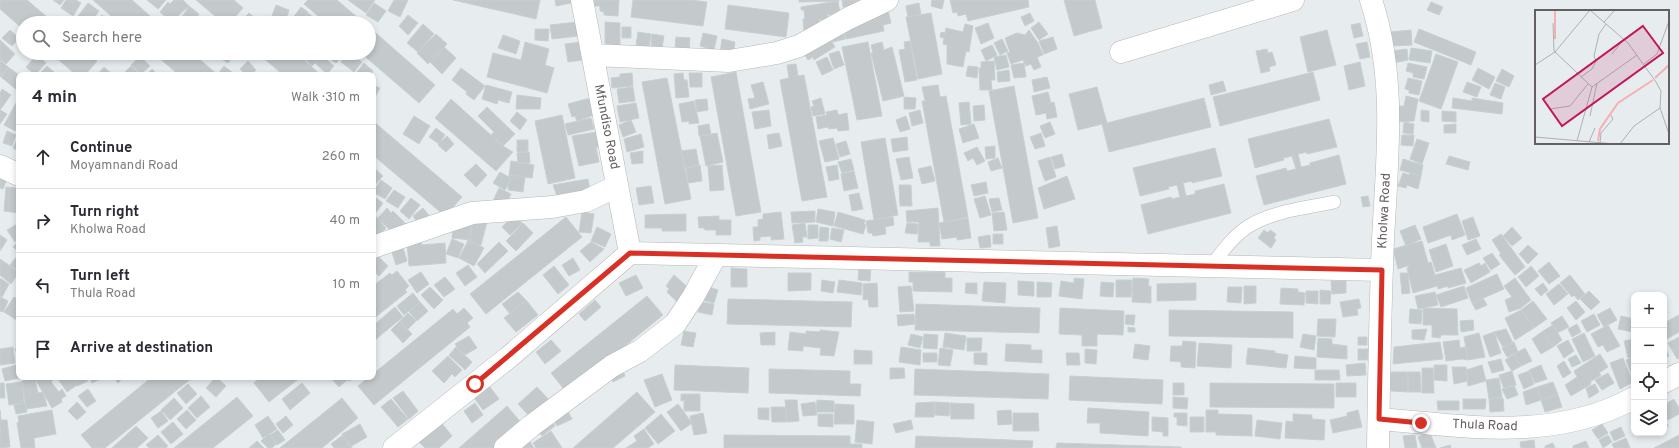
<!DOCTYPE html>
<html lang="en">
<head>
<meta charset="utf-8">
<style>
	:root { --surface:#fff; --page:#f7f7f7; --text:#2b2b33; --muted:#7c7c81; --line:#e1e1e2 }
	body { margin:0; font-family:Overpass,sans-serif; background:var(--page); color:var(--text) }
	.controls { position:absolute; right:12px; bottom:12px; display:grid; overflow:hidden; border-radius:8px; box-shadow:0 2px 6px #0003 }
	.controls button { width:36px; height:36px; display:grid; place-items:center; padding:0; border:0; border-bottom:1px solid var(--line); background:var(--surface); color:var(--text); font:20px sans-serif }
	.stop { position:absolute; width:12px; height:12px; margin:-9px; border:3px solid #d93025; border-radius:50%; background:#fff }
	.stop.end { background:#d93025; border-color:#fff; box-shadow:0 1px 4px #0008 }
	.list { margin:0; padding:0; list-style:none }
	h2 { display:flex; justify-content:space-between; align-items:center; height:52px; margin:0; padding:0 16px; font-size:17px }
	h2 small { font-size:13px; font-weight:400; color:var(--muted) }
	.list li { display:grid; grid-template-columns:26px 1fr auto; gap:12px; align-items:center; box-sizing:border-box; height:64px; padding:0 16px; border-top:1px solid var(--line) }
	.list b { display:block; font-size:15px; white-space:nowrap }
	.list p { margin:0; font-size:13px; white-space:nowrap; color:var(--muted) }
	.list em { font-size:13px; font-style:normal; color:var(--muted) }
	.icon { flex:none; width:22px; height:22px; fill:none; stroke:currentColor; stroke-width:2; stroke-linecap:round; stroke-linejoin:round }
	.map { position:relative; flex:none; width:1679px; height:448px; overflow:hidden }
	.search { position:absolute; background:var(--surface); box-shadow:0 2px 6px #0003; left:16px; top:16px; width:360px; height:44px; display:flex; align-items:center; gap:10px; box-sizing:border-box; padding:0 14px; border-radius:22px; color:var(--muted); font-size:15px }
	.panel { position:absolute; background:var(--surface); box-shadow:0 2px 6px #0003; left:16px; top:72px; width:360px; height:308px; border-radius:8px }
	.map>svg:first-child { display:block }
</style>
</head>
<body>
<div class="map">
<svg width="1679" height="448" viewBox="0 0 1679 448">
	<rect width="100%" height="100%" fill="#e7edef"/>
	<!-- building -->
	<path fill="#c4c9cb" stroke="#c6d1d4" d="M 0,0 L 27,0 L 54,23 L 23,23 L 23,29 L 0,9 Z
		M 53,0 L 64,0 L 60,5 Z
		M 66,0 L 76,0 L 81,3 L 73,16 L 61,8 Z
		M 93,0 L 132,0 L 158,23 L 119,23 Z
		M 147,0 L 166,0 L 158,9 Z
		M 174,0 L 183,0 L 189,6 L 171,22 L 160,12 L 168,2 L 170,4 Z
		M 196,0 L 234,0 L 243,8 L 230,23 L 223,23 Z
		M 308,0 L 337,0 L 364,23 L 326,23 L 304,4 Z
		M 348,0 L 375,0 L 366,13 Z
		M 394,0 L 408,0 L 400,17 L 388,11 Z
		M 453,0 L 540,0 L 536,19 Z
		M 555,0 L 570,0 L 571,3 L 556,6 Z
		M 594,0 L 619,0 L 618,16 L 604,15 L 604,12 L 600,11 L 600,6 L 594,6 Z
		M 633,0 L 691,0 L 707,2 L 703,26 L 631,17 Z
		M 799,0 L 839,0 L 839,1 L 799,2 Z
		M 842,0 L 864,0 L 864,5 L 843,7 Z
		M 932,0 L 944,0 L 942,9 L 931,6 Z
		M 950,0 L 1028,0 L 1029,7 L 968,21 L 966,14 L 958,16 L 957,12 L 953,13 Z
		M 1064,0 L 1095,0 L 1102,28 L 1074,36 Z
		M 838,1 L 840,13 L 827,15 L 828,18 L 819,20 L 820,29 L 804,31 L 803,19 L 805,19 L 804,10 L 801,10 L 801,7 Z
		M 1431,2 L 1443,7 L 1439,15 L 1427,10 Z
		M 88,3 L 99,11 L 90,23 L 73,23 Z
		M 374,3 L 386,11 L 378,22 L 366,15 Z
		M 919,3 L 921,15 L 908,17 L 906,6 Z
		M 276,5 L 289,10 L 286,21 L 272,16 Z
		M 728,5 L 789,13 L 786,37 L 725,29 Z
		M 189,6 L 199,14 L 193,23 L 182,17 Z
		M 301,7 L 308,12 L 301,23 L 298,23 L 292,19 Z
		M 888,10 L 891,23 L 883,25 L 884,31 L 846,39 L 843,25 L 876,18 L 875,13 Z
		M 249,13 L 261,23 L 240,23 Z
		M 308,13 L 319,21 L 317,23 L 301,23 Z
		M 931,13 L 942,74 L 918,79 L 906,17 Z
		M 1030,13 L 1034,21 L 1025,26 L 1021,17 Z
		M 102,15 L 110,23 L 94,23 Z
		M 408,15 L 418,23 L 408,35 L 399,26 Z
		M 577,22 L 579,36 L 552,39 L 550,25 Z
		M 605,22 L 620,23 L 620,46 L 605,46 Z
		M 1039,22 L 1048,34 L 1039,40 L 1031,28 Z
		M 988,23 L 994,38 L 981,44 L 975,28 Z
		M 1360,23 L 1363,36 L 1354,38 L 1351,25 Z
		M 423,24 L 434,34 L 418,52 L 407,43 Z
		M 965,24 L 973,26 L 969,52 L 966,51 L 963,67 L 947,64 L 947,45 L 943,44 L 944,38 L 940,37 L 941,32 L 945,33 L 946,28 L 963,32 Z
		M 369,27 L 435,85 L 419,103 L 361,53 L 369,53 Z
		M 622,27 L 631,27 L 631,38 L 622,38 Z
		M 843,28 L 845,39 L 833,42 L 830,31 Z
		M 535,29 L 549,29 L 548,41 L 535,40 Z
		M 1419,29 L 1476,52 L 1471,65 L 1414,42 Z
		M 10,30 L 19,38 L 12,46 L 2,38 Z
		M 1029,30 L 1038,43 L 1043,55 L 1037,57 L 1041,67 L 1034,70 L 1031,64 L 1026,66 L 1023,60 L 1011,64 L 1007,53 L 1010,52 L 1005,38 L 1017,33 L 1025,35 Z
		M 1327,30 L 1336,65 L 1308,72 L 1300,37 Z
		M 1411,30 L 1412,45 L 1391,46 L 1390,32 Z
		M 638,32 L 651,34 L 649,47 L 636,45 Z
		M 703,33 L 717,36 L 714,50 L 700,46 Z
		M 436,34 L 447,44 L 428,64 L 417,53 Z
		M 652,34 L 664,36 L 662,48 L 651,46 Z
		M 503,35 L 520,41 L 516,54 L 498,48 Z
		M 828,35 L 835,47 L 814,60 L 813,57 L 808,60 L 803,52 Z
		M 676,37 L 690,38 L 689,50 L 675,49 Z
		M 1053,37 L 1057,49 L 1044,54 L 1039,41 Z
		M 722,39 L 735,42 L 733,55 L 720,53 Z
		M 1002,39 L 1008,51 L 1000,55 L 994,43 Z
		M 0,40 L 15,54 L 6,64 L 0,59 Z
		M 910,41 L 917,80 L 905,82 L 899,50 L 905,49 L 904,42 Z
		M 525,42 L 549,49 L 545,65 L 554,68 L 547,93 L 487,77 L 493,53 L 521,60 Z
		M 581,42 L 583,60 L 568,62 L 565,44 Z
		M 868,42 L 882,116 L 857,120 L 842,47 Z
		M 882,42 L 884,50 L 892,47 L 904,96 L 883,101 L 871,53 L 873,53 L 871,45 Z
		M 1367,42 L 1370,57 L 1360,59 L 1356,44 Z
		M 992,45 L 997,55 L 986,61 L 981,50 Z
		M 444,47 L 456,58 L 442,74 L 430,62 Z
		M 1411,48 L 1432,51 L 1430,63 L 1409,60 Z
		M 1267,49 L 1268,53 L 1272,52 L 1276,65 L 1269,67 L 1270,71 L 1261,73 L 1256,51 Z
		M 1407,49 L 1408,60 L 1393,63 L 1391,51 Z
		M 839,51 L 844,65 L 834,69 L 829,54 Z
		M 51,53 L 88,53 L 97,61 L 85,75 L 76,75 Z
		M 93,53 L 103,53 L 98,58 Z
		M 159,53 L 192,53 L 218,75 L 179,75 L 157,56 Z
		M 206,53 L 217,53 L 214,58 Z
		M 219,53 L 235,53 L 228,63 L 217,56 Z
		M 258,53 L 296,53 L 321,75 L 283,75 Z
		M 298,53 L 307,53 L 302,57 Z
		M 307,53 L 324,53 L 312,66 L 303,57 Z
		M 325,53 L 344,53 L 344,54 L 336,63 L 324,55 Z
		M 348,53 L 362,62 L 354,72 L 341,62 Z
		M 1436,54 L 1458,62 L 1441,109 L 1419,101 Z
		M 37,55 L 46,63 L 35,75 L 26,67 Z
		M 1006,55 L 1009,67 L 997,70 L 994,57 Z
		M 140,56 L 150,66 L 141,74 L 131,65 Z
		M 322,56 L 334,66 L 327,74 L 315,63 Z
		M 827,57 L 833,70 L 822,75 L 816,62 Z
		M 0,60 L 8,67 L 0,77 Z
		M 248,61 L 256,70 L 251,75 L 246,75 L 240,69 Z
		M 994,61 L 995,80 L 991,80 L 992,90 L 980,90 L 979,68 L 981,68 L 981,62 Z
		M 1360,62 L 1365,86 L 1349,90 L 1344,66 Z
		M 364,63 L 373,71 L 370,75 L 360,75 L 357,72 Z
		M 1024,63 L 1026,77 L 1014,78 L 1011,65 Z
		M 1408,63 L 1427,67 L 1424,79 L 1413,77 L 1413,73 L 1406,71 Z
		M 796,64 L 798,76 L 804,75 L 827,197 L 802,201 L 780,80 L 789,78 L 787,65 Z
		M 47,66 L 55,73 L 53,75 L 38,75 Z
		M 131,66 L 141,75 L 122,75 Z
		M 224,66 L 233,73 L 231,75 L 218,74 Z
		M 968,66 L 978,67 L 977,78 L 966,76 Z
		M 8,67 L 19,75 L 17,90 L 1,77 Z
		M 104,67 L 112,74 L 97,75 Z
		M 461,68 L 485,86 L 474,100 L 466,94 L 467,92 L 452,80 Z
		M 1478,68 L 1495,77 L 1489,89 L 1472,80 Z
		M 152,69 L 158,75 L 146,75 Z
		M 1502,69 L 1514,76 L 1509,87 L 1496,81 Z
		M 1009,70 L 1010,81 L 998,82 L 997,72 Z
		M 736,72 L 761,212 L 736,216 L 711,77 Z
		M 1313,72 L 1320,100 L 1220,126 L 1213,97 Z
		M 632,73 L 633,86 L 612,88 L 611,78 L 620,77 L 620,74 Z
		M 683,73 L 684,80 L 687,80 L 689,97 L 676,98 L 674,74 Z
		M 689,73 L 702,73 L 702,87 L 690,87 Z
		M 1047,77 L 1050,88 L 1034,92 L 1032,80 Z
		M 667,78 L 691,199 L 665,204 L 642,82 Z
		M 1408,78 L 1422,81 L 1419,95 L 1409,93 L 1409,90 L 1405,89 Z
		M 1223,81 L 1226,91 L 1211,95 L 1209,85 Z
		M 763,82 L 769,104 L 750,109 L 748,99 L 755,98 L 751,85 Z
		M 1467,82 L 1481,87 L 1477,97 L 1463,92 Z
		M 1495,83 L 1505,87 L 1501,99 L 1490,95 Z
		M 373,85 L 380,88 L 374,99 L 373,99 Z
		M 486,85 L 512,92 L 509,103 L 498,100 L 497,104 L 482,99 Z
		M 938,85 L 940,97 L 946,96 L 968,217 L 944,222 L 922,101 L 925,101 L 922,87 Z
		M 1014,86 L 1038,218 L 1013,223 L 989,91 Z
		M 633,87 L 635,101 L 619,103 L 617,89 Z
		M 1097,87 L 1107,123 L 1204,98 L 1211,127 L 1109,152 L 1102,124 L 1078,130 L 1069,94 Z
		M 2,89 L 11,95 L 0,110 L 7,114 L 0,124 L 0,93 Z
		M 1048,92 L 1051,103 L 1054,102 L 1057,117 L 1047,119 L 1046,113 L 1036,115 L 1032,96 Z
		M 517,95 L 541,98 L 540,109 L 516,109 Z
		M 1406,96 L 1418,99 L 1414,121 L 1396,122 L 1396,106 L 1404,106 Z
		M 904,97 L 916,98 L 915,109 L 904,109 Z
		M 821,98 L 825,114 L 813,116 L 811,107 L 814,106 L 812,101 Z
		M 1453,98 L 1472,101 L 1472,98 L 1503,103 L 1502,114 L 1452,108 Z
		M 451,99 L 503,146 L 513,152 L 496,171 L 435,118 Z
		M 586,99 L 590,99 L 594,115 L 577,121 L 575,116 L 572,117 L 568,104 Z
		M 707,99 L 708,110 L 697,112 L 695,100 Z
		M 694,101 L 699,123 L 689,124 L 689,121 L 682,122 L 679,104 Z
		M 969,102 L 971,124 L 961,125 L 959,103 Z
		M 16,103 L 19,105 L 19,124 L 15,131 L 4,125 Z
		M 636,103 L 639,118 L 620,122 L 617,106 Z
		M 984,105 L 985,120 L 974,121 L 973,106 Z
		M 487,107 L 515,134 L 503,146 L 491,135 L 494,132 L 478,116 Z
		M 769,110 L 771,126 L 755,129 L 752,112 Z
		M 837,110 L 838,115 L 847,113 L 849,130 L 838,131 L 837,128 L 829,129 L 828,127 L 818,129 L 816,117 L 827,115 L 826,112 Z
		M 920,110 L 923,123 L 912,126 L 909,113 Z
		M 1421,110 L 1429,111 L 1429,122 L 1421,121 Z
		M 1442,111 L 1456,112 L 1456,122 L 1442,121 Z
		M 517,112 L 527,120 L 520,130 L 510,121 Z
		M 562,115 L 575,178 L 548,184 L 535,121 Z
		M 414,116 L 430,126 L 419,144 L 403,134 Z
		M 906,116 L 910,129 L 900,132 L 896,120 Z
		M 591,118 L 594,129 L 568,135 L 565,124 Z
		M 1329,119 L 1337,147 L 1307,154 L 1307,152 L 1298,154 L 1301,167 L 1310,165 L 1310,163 L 1339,155 L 1346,184 L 1264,205 L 1256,176 L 1286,168 L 1287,171 L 1296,169 L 1292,156 L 1283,158 L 1284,160 L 1255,168 L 1248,139 Z
		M 631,120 L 636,132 L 623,137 L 619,125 Z
		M 373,121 L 462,197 L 445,216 L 373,155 Z
		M 1050,122 L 1055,134 L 1045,138 L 1040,126 Z
		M 1404,122 L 1414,124 L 1413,134 L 1403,133 Z
		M 709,124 L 711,135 L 699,136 L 698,126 Z
		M 974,124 L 979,138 L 963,143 L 959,129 Z
		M 1456,124 L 1456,133 L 1444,133 L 1444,125 Z
		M 436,128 L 445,135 L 439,144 L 429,137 Z
		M 7,131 L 16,135 L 12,146 L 3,143 Z
		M 597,132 L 600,147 L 596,147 L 599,162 L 579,166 L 572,136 Z
		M 717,133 L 723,162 L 706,166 L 700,136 Z
		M 779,133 L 782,146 L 769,149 L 767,135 Z
		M 1041,133 L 1045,146 L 1035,149 L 1030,137 Z
		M 641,134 L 644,147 L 627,152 L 624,139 Z
		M 19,135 L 19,151 L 13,148 Z
		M 1402,135 L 1414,135 L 1413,146 L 1401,145 Z
		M 447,136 L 454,144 L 446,152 L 438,145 Z
		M 907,137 L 908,150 L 893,152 L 891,139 Z
		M 833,138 L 839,159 L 825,162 L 819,141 Z
		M 885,138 L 898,215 L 874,220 L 861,142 Z
		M 1417,139 L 1429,143 L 1422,164 L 1410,159 Z
		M 517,140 L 528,140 L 528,152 L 517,152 Z
		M 846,141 L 850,154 L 840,157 L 836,144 Z
		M 995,146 L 995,158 L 986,159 L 985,147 Z
		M 977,147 L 985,161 L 977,165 L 973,158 L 968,161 L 964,153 Z
		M 1215,148 L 1222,176 L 1192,183 L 1192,181 L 1183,183 L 1186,196 L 1195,194 L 1195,191 L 1224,184 L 1231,213 L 1148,234 L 1141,205 L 1171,197 L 1172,199 L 1180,197 L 1177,185 L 1168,187 L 1169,189 L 1140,196 L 1133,168 Z
		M 696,149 L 699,166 L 684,168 L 681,151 Z
		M 643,151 L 643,163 L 632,164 L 630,153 Z
		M 529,152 L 530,163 L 518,163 L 517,153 Z
		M 1062,154 L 1065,166 L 1055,169 L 1051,157 Z
		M 1449,156 L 1470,162 L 1468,170 L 1446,164 Z
		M 909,157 L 913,178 L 901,180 L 896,159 Z
		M 1050,157 L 1056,177 L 1045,181 L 1038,161 Z
		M 998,158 L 1002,168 L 991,171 L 988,162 Z
		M 851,159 L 854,170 L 842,173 L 838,162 Z
		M 1403,159 L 1423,165 L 1421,176 L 1400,170 Z
		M 511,161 L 534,165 L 532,178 L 509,175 Z
		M 476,164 L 487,175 L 476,187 L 464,175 Z
		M 700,165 L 702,181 L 688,183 L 686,167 Z
		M 722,165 L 724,190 L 710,191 L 708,166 Z
		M 837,165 L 839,179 L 829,181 L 826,167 Z
		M 931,166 L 935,181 L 922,184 L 918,169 Z
		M 373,167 L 383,176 L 373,187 Z
		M 854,171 L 858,188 L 844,191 L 841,174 Z
		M 500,172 L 512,179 L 505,190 L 493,183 Z
		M 0,173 L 8,176 L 3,189 L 0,188 Z
		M 1403,173 L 1409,175 L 1410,173 L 1421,176 L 1418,189 L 1407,185 L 1406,188 L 1398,186 Z
		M 509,175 L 525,177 L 523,192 L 508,190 Z
		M 1067,176 L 1075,199 L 1044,209 L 1038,188 Z
		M 588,179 L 590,191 L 557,196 L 553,185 Z
		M 381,180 L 392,188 L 385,199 L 373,192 Z
		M 986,182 L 988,193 L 974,196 L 971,185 Z
		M 899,185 L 911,185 L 912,206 L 900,206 Z
		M 651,186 L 654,203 L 639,205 L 636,188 Z
		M 6,187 L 19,188 L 19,213 L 4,211 Z
		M 499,188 L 511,194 L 505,207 L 493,201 Z
		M 394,190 L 405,197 L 398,208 L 386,201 Z
		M 859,193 L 863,209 L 852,211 L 849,195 Z
		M 373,196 L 383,203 L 374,215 L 373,215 Z
		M 985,196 L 991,215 L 980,218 L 974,199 Z
		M 1368,196 L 1370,206 L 1363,207 L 1361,197 Z
		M 411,198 L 420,205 L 409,219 L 400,211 Z
		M 999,198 L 1002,210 L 992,212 L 989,199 Z
		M 387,208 L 391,213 L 393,211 L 409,227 L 398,238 L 378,218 Z
		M 423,208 L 431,218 L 420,226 L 413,216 Z
		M 938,208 L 940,246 L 930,246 L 930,242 L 918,242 L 919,222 L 907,222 L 906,211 Z
		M 818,209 L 835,212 L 833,226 L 816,222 Z
		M 815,211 L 815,222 L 792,223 L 791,212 Z
		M 582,212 L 594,214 L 591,233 L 579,232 Z
		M 781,212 L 784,239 L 771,240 L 771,236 L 760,237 L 760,240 L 754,241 L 753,227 L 758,227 L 758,220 L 763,219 L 763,214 Z
		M 838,212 L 865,220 L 864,224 L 866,225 L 863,234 L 834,226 Z
		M 1004,212 L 1007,230 L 994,231 L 992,213 Z
		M 373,213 L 386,228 L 373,240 Z
		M 686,214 L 686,231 L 662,231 L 662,228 L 645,228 L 645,215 Z
		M 1457,214 L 1465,235 L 1452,240 L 1451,235 L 1428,243 L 1423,227 Z
		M 514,215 L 522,223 L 510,235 L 502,227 Z
		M 719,216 L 719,220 L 731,220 L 731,235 L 716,235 L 716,230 L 705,230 L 704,228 L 699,228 L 698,217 Z
		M 566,217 L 582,237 L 486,314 L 470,294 Z
		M 893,217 L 894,225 L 885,227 L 886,234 L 873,236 L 872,233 L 868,233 L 866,221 Z
		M 1473,217 L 1480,236 L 1468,240 L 1462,221 Z
		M 473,218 L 487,222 L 481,245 L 467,242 Z
		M 968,218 L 971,238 L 957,240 L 957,237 L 942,239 L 939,223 Z
		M 19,223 L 19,239 L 15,242 L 7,230 Z
		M 523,223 L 533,233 L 516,251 L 506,241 Z
		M 805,223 L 807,237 L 802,237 L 803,242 L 795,243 L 792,225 Z
		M 907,223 L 918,224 L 917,234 L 905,233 Z
		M 453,225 L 472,226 L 471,240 L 452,238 Z
		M 808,225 L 818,225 L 818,238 L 808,239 Z
		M 1415,225 L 1421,239 L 1406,246 L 1400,231 Z
		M 1057,226 L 1060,246 L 1049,248 L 1046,228 Z
		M 597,227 L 611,234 L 605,247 L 591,241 Z
		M 820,227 L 829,228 L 828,241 L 819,241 Z
		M 1512,227 L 1522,238 L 1512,246 L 1503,236 Z
		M 832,228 L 844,230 L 841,242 L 830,239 Z
		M 1264,230 L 1268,233 L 1270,230 L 1276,234 L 1274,238 L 1276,240 L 1271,248 L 1258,238 Z
		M 993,234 L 1003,234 L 1003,244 L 993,244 Z
		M 1501,234 L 1525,267 L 1515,275 L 1499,255 L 1501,254 L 1492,240 Z
		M 0,235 L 7,240 L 0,251 Z
		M 990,235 L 991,247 L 980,248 L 978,237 Z
		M 452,239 L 464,244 L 458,258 L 446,254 Z
		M 469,239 L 484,248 L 474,266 L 459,258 Z
		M 1476,239 L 1481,249 L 1467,255 L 1462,245 Z
		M 1422,241 L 1428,263 L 1431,262 L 1435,275 L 1461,268 L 1466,283 L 1448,288 L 1448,286 L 1438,289 L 1437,286 L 1413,293 L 1407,268 L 1410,265 L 1398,269 L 1393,249 Z
		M 421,242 L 422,245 L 445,243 L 446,263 L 409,266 L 407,243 Z
		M 499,242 L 508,251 L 485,273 L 477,264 Z
		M 591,242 L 604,249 L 590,262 L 580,251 Z
		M 17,243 L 19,245 L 19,252 L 13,247 Z
		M 1446,244 L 1453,266 L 1436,272 L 1429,250 Z
		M 1528,245 L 1538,254 L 1528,264 L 1519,254 Z
		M 403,248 L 407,261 L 396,265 L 392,252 Z
		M 1492,253 L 1500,264 L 1491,270 L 1483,258 Z
		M 18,255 L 19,256 L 19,271 L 10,265 Z
		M 378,256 L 388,266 L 379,276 L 373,270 L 373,263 Z
		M 573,258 L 580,270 L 569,276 L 562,265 Z
		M 0,259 L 19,272 L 11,284 L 0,275 Z
		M 1549,262 L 1560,276 L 1549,284 L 1538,271 Z
		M 1479,263 L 1481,266 L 1485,263 L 1490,272 L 1471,283 L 1464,270 Z
		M 468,265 L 477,277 L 465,286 L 456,273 Z
		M 554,266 L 569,285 L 558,294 L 543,275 Z
		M 1531,266 L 1539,276 L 1526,287 L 1518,277 Z
		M 859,267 L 871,267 L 870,281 L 858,280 Z
		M 731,268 L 747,269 L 747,287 L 731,287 Z
		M 397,271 L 409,286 L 405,290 L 407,292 L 373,319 L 373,286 L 390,273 L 392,275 Z
		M 421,272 L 429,284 L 417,293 L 408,280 Z
		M 909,272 L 945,272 L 945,278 L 952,278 L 952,292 L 913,291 L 913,282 L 909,282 Z
		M 788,273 L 811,273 L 811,290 L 788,291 Z
		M 1400,273 L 1408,273 L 1410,293 L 1402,294 Z
		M 1497,274 L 1504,289 L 1472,303 L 1466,288 Z
		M 636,275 L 643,288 L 626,296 L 619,283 Z
		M 674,275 L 692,291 L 678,303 L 667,292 L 669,289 L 666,286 Z
		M 1570,275 L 1585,294 L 1578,300 L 1574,295 L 1572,297 L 1560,283 Z
		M 445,277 L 455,289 L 444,297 L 434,285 Z
		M 0,278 L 9,284 L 2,297 L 0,296 Z
		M 1074,278 L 1084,279 L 1082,299 L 1059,296 L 1061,281 L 1074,283 Z
		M 1133,278 L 1149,279 L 1148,286 L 1151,286 L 1151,303 L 1132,302 Z
		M 1515,278 L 1531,300 L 1521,308 L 1509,312 L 1505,300 L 1512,297 L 1504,286 Z
		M 822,280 L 835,282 L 833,293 L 821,291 Z
		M 839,280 L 862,283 L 861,295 L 837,292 Z
		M 1116,280 L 1132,280 L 1131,297 L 1116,297 Z
		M 1018,281 L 1034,282 L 1034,296 L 1018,295 Z
		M 1331,281 L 1346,281 L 1346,293 L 1332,294 Z
		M 984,282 L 1006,283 L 1005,303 L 982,301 Z
		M 1037,282 L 1052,283 L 1051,297 L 1037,297 Z
		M 1101,282 L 1114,283 L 1113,297 L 1100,296 Z
		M 877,283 L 878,307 L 869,307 L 868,299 L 863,300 L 863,284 Z
		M 966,283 L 977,283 L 977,294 L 965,293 Z
		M 1196,283 L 1196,300 L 1157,301 L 1157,284 Z
		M 1543,283 L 1548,290 L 1541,296 L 1535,289 Z
		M 1559,284 L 1568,294 L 1554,305 L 1546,294 Z
		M 706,286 L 718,290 L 714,303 L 702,300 Z
		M 911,286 L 914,311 L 900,312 L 898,287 Z
		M 1244,286 L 1256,286 L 1256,303 L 1244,304 Z
		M 1464,286 L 1468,298 L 1441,307 L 1436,295 Z
		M 430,287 L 443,300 L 434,309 L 421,295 Z
		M 1228,287 L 1242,287 L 1241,303 L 1227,302 Z
		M 1281,288 L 1298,289 L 1298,292 L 1305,293 L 1304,305 L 1280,304 Z
		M 1320,290 L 1331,291 L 1330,304 L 1320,304 Z
		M 1306,291 L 1318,291 L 1318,304 L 1306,303 Z
		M 1589,291 L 1600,302 L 1591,310 L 1580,299 Z
		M 518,292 L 526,300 L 510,314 L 502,304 Z
		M 1435,292 L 1438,305 L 1418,309 L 1415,296 Z
		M 413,293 L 420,302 L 404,315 L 397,306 Z
		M 647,296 L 663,315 L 567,393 L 551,373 Z
		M 0,297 L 8,301 L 3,312 L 0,311 Z
		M 14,297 L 19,300 L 18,321 L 4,312 Z
		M 1483,298 L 1487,305 L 1476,310 L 1472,303 Z
		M 728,299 L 852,302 L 851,327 L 727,324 Z
		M 1359,299 L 1361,308 L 1357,309 L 1358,315 L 1343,317 L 1340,302 Z
		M 526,300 L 538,315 L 516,332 L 504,318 Z
		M 595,300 L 601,307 L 585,321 L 579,314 Z
		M 1533,301 L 1547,319 L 1534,328 L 1521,310 Z
		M 1576,301 L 1585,312 L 1576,320 L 1567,308 Z
		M 420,302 L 428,311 L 417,321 L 409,312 Z
		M 701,302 L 714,304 L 712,315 L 698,312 Z
		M 916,304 L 1040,308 L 1039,333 L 915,330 Z
		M 395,307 L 403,317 L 382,334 L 374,325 Z
		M 464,308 L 473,318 L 467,323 L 470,327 L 374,405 L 358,386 L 369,377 L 373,377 L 373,374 L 453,309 L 457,314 Z
		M 1060,308 L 1124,311 L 1123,335 L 1097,334 L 1097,346 L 1082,346 L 1082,335 L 1059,334 Z
		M 1423,308 L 1457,309 L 1458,335 L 1441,335 L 1440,338 L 1432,337 L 1432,325 L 1423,325 Z
		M 1610,308 L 1617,320 L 1604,327 L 1597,315 Z
		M 1410,309 L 1422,310 L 1421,324 L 1409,323 Z
		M 1169,310 L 1293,312 L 1293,338 L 1169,336 Z
		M 1521,310 L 1534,328 L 1515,340 L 1505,318 Z
		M 408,313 L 416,321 L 407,330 L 400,321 Z
		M 914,314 L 915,324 L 898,326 L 897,315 Z
		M 1594,314 L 1600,325 L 1587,332 L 1581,321 Z
		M 1126,315 L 1135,315 L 1134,325 L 1125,324 Z
		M 1679,315 L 1679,332 L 1667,339 L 1664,334 L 1664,323 Z
		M 1562,316 L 1569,327 L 1557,333 L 1551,323 Z
		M 1621,316 L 1634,319 L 1633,332 L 1618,329 Z
		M 1318,319 L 1336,319 L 1335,337 L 1317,336 Z
		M 1473,320 L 1474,330 L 1461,332 L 1460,321 Z
		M 400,321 L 412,334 L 403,343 L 391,330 Z
		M 1577,324 L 1581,332 L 1572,337 L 1568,329 Z
		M 373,325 L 382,334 L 373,342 Z
		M 1553,325 L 1562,340 L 1553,347 L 1543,331 Z
		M 1608,325 L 1620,346 L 1607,352 L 1603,345 L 1598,347 L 1591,334 Z
		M 1128,327 L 1135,328 L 1135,332 L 1128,332 Z
		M 1427,329 L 1424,340 L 1412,339 L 1412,330 Z
		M 1506,329 L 1513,343 L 1503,347 L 1494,332 Z
		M 820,330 L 839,332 L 834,356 L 820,355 L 821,348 L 803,346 L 803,351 L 788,350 L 790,332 L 806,334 L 806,331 L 820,332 Z
		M 684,331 L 696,333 L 693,347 L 681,345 Z
		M 1543,331 L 1553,347 L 1541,354 L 1532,339 Z
		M 775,332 L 775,345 L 761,345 L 760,333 Z
		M 1494,332 L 1501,353 L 1490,357 L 1483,336 Z
		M 945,333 L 966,336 L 964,350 L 943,347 Z
		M 1479,333 L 1485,357 L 1468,360 L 1464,337 Z
		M 1584,333 L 1595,356 L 1583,362 L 1572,339 Z
		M 911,334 L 923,337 L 920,348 L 908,345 Z
		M 924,334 L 938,335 L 937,349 L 923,348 Z
		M 1303,334 L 1316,336 L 1314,350 L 1300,347 Z
		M 469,336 L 477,348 L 463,356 L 455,344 Z
		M 1358,337 L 1367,337 L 1367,345 L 1358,345 Z
		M 1679,337 L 1679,358 L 1677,359 L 1668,343 Z
		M 967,338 L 982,338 L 981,351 L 967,351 Z
		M 1318,338 L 1332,339 L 1332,344 L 1347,346 L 1347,359 L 1317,357 Z
		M 1634,339 L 1634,356 L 1628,358 L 1624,341 Z
		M 551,340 L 561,351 L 545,364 L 536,352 Z
		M 1459,340 L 1460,348 L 1466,347 L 1468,360 L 1462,359 L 1446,361 L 1443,342 Z
		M 1568,340 L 1574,351 L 1564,358 L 1557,346 Z
		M 1183,341 L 1196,342 L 1195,368 L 1181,367 L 1181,362 L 1170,361 L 1171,346 L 1182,346 Z
		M 1440,342 L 1443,359 L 1393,364 L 1394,347 Z
		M 1514,342 L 1518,352 L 1507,357 L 1502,348 Z
		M 1199,343 L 1232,345 L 1231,368 L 1197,366 Z
		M 1006,344 L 1031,345 L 1031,350 L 1042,350 L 1042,363 L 1005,361 Z
		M 1135,344 L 1150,346 L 1148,360 L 1133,358 Z
		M 1664,345 L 1669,356 L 1664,358 Z
		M 13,347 L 15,363 L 0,365 L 0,349 Z
		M 19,347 L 19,357 L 15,349 Z
		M 456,347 L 472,362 L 465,370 L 449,355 Z
		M 901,347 L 921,350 L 920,365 L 899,362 Z
		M 940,348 L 953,350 L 950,366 L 938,365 Z
		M 1248,348 L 1275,351 L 1275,353 L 1288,355 L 1286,368 L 1246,364 Z
		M 1525,348 L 1532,361 L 1521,366 L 1514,354 Z
		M 1085,349 L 1097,350 L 1096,364 L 1085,363 Z
		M 1358,349 L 1368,349 L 1368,360 L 1358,360 Z
		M 854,350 L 872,351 L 872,364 L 854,364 Z
		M 923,353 L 937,353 L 937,362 L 923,362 Z
		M 974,353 L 987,353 L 987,365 L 974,364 Z
		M 1066,353 L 1079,353 L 1080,365 L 1067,365 Z
		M 1514,354 L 1521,366 L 1512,371 L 1505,360 Z
		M 1600,354 L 1608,367 L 1599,373 L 1601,375 L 1590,382 L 1591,384 L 1571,396 L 1565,385 L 1577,377 L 1574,371 Z
		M 1576,355 L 1581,363 L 1572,367 L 1568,359 Z
		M 448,356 L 462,370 L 455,377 L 452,374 L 444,383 L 432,371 Z
		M 1295,356 L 1316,358 L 1316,369 L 1294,368 Z
		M 1634,357 L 1634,377 L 1633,378 L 1626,360 Z
		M 1623,358 L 1633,382 L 1620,389 L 1610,363 Z
		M 1501,359 L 1504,370 L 1492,373 L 1488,362 Z
		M 1564,361 L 1571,373 L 1563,378 L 1557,366 Z
		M 1365,363 L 1366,375 L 1347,376 L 1346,365 Z
		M 19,364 L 19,377 L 24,377 L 5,381 L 2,369 Z
		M 675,365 L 749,368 L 748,393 L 674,390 Z
		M 1434,365 L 1447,365 L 1447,381 L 1434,380 Z
		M 1482,365 L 1486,381 L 1468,386 L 1466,370 Z
		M 1541,365 L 1547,379 L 1535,383 L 1529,370 Z
		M 621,367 L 625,376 L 613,382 L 609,372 Z
		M 1452,367 L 1466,367 L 1468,381 L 1454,384 Z
		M 890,368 L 904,368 L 905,378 L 890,379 Z
		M 1422,368 L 1433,368 L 1434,393 L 1422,393 Z
		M 769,369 L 850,371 L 850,384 L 861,384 L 860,396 L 769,393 Z
		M 915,369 L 1049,374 L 1048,399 L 914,395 Z
		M 1315,370 L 1339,370 L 1340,380 L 1315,380 Z
		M 1512,371 L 1516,385 L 1504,389 L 1499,375 Z
		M 1529,371 L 1534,384 L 1524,389 L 1518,375 Z
		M 1390,372 L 1408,372 L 1408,392 L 1391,391 Z
		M 1408,372 L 1420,372 L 1421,392 L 1408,392 Z
		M 1608,373 L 1614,383 L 1602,390 L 1595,380 Z
		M 662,374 L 672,400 L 655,407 L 644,380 Z
		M 1070,376 L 1163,380 L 1162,404 L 1069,400 Z
		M 37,377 L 52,377 L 53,380 L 51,382 L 59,392 L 62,389 L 66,396 L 61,399 L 62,402 L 52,408 L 35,379 Z
		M 62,377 L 72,377 L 77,385 L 67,392 L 58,379 Z
		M 72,377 L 86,377 L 88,381 L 77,386 Z
		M 89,377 L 105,377 L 92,383 Z
		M 113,377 L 124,377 L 118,383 Z
		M 152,377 L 193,377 L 105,448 L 92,448 L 81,435 Z
		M 216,377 L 226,386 L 216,397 L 206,388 Z
		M 261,377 L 301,377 L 269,402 L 254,383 Z
		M 330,377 L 354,377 L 349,381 L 347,380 L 339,387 Z
		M 1499,378 L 1502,397 L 1489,399 L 1486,380 Z
		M 35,379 L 38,393 L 43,392 L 47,406 L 26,409 L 22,381 Z
		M 22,382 L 24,403 L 9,405 L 6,384 Z
		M 1553,382 L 1558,395 L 1541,400 L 1537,387 Z
		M 0,383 L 4,383 L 5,398 L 0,398 Z
		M 302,383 L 310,393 L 290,410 L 282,399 Z
		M 487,383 L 499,399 L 483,410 L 472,395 Z
		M 1173,383 L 1184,383 L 1184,395 L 1173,395 Z
		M 1210,383 L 1334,384 L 1334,408 L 1210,407 Z
		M 1336,383 L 1356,383 L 1356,397 L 1336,397 Z
		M 188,384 L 197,394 L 186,404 L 177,393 Z
		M 1595,384 L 1599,392 L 1589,398 L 1586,388 Z
		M 1514,385 L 1518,395 L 1507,399 L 1502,389 Z
		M 537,387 L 552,403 L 533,420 L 518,404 Z
		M 1537,387 L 1541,400 L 1526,405 L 1523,392 Z
		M 88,389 L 96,401 L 87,407 L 78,396 Z
		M 403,391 L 418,411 L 409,419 L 393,398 Z
		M 637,392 L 655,412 L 613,448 L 573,448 Z
		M 681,394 L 700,394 L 700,411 L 684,411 L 684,400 L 681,401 Z
		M 1558,395 L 1562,407 L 1545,412 L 1541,400 Z
		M 201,396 L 210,407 L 197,418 L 188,408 Z
		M 237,397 L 253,416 L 213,448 L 174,448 Z
		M 1173,397 L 1188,398 L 1187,409 L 1173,408 Z
		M 174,398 L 183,408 L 170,420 L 161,410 Z
		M 342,398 L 358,418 L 322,448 L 280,448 Z
		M 1503,398 L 1504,411 L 1490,412 L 1489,399 Z
		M 391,399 L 408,419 L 398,427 L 381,407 Z
		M 1463,399 L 1486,399 L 1485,409 L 1463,409 Z
		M 1674,399 L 1679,408 L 1679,414 L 1668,420 L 1664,413 L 1664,405 Z
		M 785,400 L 797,400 L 799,421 L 787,422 Z
		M 817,400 L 834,401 L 834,412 L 816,412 Z
		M 1437,401 L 1459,401 L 1459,410 L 1438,410 Z
		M 77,402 L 86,412 L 77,420 L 68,411 Z
		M 815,402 L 817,415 L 803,416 L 801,404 Z
		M 935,402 L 934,417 L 915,417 L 916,403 Z
		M 935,402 L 950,403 L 949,416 L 935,415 Z
		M 25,403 L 27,412 L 16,414 L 14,405 Z
		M 475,403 L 483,415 L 472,423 L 464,411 Z
		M 950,403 L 974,404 L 974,419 L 951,419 Z
		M 678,404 L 692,423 L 681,431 L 667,412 Z
		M 835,404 L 854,405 L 854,424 L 834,424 Z
		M 507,406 L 523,425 L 497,448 L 459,448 Z
		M 565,406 L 572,419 L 557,426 L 550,414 Z
		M 771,407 L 786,407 L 787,422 L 772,422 Z
		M 758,408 L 769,408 L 769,420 L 758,419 Z
		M 1088,408 L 1149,412 L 1148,436 L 1100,433 L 1100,423 L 1087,423 Z
		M 0,410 L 1,420 L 7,420 L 10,447 L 0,448 Z
		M 52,410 L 56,434 L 34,438 L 35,448 L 21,448 L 17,423 L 19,422 L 18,416 Z
		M 187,410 L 196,420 L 186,429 L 177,419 Z
		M 1011,410 L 1012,424 L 998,425 L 997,411 Z
		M 1206,410 L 1218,410 L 1218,414 L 1252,415 L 1252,436 L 1216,435 L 1216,432 L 1206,432 Z
		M 1358,410 L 1362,427 L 1333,433 L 1330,420 L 1347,416 L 1347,413 Z
		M 161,411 L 168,421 L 158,428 L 151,418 Z
		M 703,413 L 707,433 L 694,435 L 690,416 Z
		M 1013,413 L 1038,413 L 1039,431 L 1013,431 Z
		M 1174,413 L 1187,413 L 1187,426 L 1177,425 L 1177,417 L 1174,417 Z
		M 661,414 L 675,431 L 658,444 L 645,428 Z
		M 818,414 L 833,414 L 833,427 L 818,426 Z
		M 1293,414 L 1312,415 L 1312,419 L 1325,420 L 1324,440 L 1285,438 L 1286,421 L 1293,422 Z
		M 268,416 L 277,429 L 263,438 L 255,425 Z
		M 286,416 L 293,425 L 283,433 L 276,424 Z
		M 548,416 L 555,426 L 542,436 L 535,426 Z
		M 1152,417 L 1168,418 L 1168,436 L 1163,436 L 1163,432 L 1152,431 Z
		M 1190,417 L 1204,417 L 1204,432 L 1190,432 Z
		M 1664,418 L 1668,426 L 1664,428 Z
		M 857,420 L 874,422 L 872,444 L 855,442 Z
		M 911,420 L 913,429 L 896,433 L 893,424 Z
		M 1257,420 L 1282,423 L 1280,439 L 1255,436 Z
		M 440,421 L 452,436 L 439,448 L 425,448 L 418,441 Z
		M 173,422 L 183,434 L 171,444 L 161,432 Z
		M 360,424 L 367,437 L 350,447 L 342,434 Z
		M 1602,424 L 1608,433 L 1598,439 L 1592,430 Z
		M 136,426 L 148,438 L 137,448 L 112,448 Z
		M 1621,427 L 1625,436 L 1614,441 L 1610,432 Z
		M 644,429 L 654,444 L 648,448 L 626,448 L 637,441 L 634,436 Z
		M 278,430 L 285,440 L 277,445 L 270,435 Z
		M 551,431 L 562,448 L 536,448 L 533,443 Z
		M 1430,433 L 1436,448 L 1422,448 L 1418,437 Z
		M 269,434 L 277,443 L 272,448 L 268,448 L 261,441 Z
		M 158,435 L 168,446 L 166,448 L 149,448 L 146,445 Z
		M 343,435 L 352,448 L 334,448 L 331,444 Z
		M 724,435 L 850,436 L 850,444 L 862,444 L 862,448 L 724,448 Z
		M 1415,435 L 1417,448 L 1405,448 L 1403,436 Z
		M 1608,435 L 1612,442 L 1603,448 L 1599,440 Z
		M 1679,435 L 1679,448 L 1654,448 Z
		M 916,436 L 1033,441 L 1032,448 L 915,448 Z
		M 1626,438 L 1630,448 L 1614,448 L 1612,444 Z
		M 529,440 L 534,448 L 515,448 Z
		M 1534,440 L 1535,448 L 1521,448 L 1520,442 Z
		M 257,441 L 264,448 L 249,448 Z
		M 1586,441 L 1589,448 L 1573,448 L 1573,446 Z
		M 1057,443 L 1181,447 L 1181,448 L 1056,448 Z
		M 1553,443 L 1555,448 L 1545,448 L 1545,446 Z
		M 1450,445 L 1451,448 L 1440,448 Z"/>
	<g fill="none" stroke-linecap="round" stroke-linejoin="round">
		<!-- lane casing -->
		<g stroke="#bab5b4" stroke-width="14">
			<path id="lane" d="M 1211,266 C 1222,252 1233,236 1249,226 C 1273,211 1307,208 1334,202"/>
		</g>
		<!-- street casing -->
		<g stroke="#bab5b4" stroke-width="23">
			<path id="street" d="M 582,0 L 630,253
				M 1371,0 C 1397,79 1387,159 1383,240 C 1380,309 1379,379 1378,448
				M 1121,52 L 1293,0
				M 593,55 L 729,61 L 777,53 L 799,46 L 849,18 L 887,0
				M 0,166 L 19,175
				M 373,247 L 472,213 L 552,207 L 586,201 L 617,186
				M 1664,382 L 1679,374
				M 1379,419 C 1466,426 1553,442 1634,398
				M 394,448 L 509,357 L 630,253 L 1382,270
				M 505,448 L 531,426 L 612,366 L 640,351 L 675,324 L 693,297 L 716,255"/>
		</g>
		<!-- lane -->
		<use href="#lane" stroke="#fff" stroke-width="13"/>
		<!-- street -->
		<use href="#street" stroke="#fff" stroke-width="22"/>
	</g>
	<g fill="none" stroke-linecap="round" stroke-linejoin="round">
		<!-- route -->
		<path stroke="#d93025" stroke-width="5" d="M 475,384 L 630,253 L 1382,270 L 1379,419 L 1421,423"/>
	</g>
	<g text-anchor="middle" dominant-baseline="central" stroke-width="4" stroke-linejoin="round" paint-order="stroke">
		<!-- street labels -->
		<g font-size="13" fill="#665f5f" stroke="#fff">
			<text transform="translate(606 127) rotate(79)">Mfundiso Road</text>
			<text transform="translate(1385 211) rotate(-87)">Kholwa Road</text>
			<text transform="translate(1485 426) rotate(2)">Thula Road</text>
		</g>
	</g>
	<!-- overview -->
	<g transform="translate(1535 10)">
		<rect width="134" height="134" fill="#e7edef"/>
		<path fill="none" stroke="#f7afb5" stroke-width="2" d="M 20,0 L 20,29M 120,68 L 134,55M 63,131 L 65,119 L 83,93 L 118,70"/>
		<path fill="none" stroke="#afb0b1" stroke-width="1" d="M 55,0 L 93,33 L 121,72 L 126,81 L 125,98 L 134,124M 69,12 L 80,0M 18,13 L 19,41 L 57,77M 77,44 L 89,29M 109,54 L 122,44 L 134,11M 0,55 L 20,42 L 55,0M 46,67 L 57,59 L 61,51 L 59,46 L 64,24 L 71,14M 15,99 L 35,96 L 53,74M 55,106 L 62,73M 0,127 L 80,134M 42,131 L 57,77 L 102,45M 54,132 L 60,118M 65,133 L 66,123 L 78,109 L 76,105M 85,134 L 99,116 L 125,98"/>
		<path fill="#c2185b" fill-opacity="0.15" stroke="#c2185b" stroke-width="2" d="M 108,16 L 128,43 L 27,116 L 8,89 Z"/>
		<rect width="134" height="134" fill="none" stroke="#665f5f" stroke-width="2"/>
	</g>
</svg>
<div class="controls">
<button>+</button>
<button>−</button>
<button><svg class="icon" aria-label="locate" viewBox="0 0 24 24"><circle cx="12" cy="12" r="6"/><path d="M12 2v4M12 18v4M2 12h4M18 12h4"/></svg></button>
<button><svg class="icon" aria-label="layers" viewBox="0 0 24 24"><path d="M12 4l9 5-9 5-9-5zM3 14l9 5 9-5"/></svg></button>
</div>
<div class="stop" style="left:475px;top:384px"></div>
<div class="stop end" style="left:1421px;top:423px"></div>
<div class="search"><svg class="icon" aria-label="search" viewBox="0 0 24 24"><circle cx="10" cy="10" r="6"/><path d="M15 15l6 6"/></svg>Search here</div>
<section class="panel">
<h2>4 min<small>Walk · 310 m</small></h2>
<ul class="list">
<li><svg class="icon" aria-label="ahead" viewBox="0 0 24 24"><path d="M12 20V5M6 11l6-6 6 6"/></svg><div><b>Continue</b><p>Moyamnandi Road</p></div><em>260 m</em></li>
<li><svg class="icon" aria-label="right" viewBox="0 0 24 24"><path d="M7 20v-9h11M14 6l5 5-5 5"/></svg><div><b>Turn right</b><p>Kholwa Road</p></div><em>40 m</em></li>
<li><svg class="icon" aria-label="left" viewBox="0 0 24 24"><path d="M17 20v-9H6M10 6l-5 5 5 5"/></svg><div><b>Turn left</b><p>Thula Road</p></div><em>10 m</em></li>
<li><svg class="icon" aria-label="arrive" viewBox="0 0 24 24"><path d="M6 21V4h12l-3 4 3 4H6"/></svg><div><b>Arrive at destination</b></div></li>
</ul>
</section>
</div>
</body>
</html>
